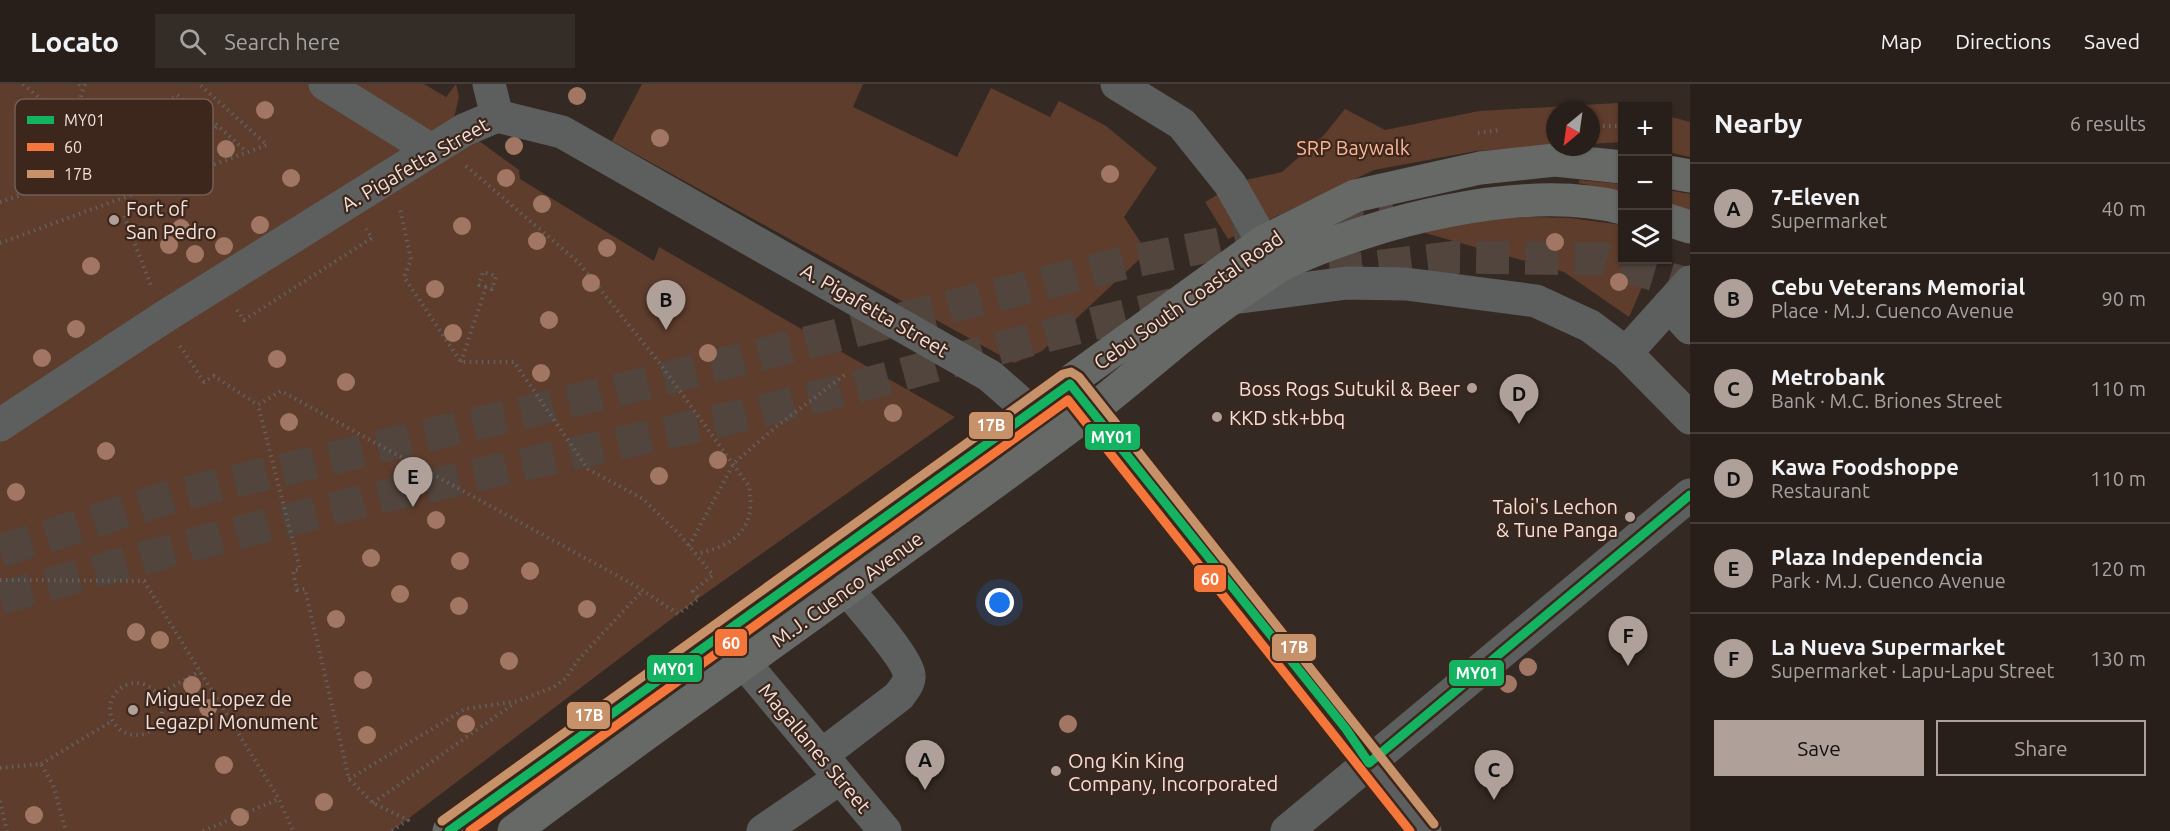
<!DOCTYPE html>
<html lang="en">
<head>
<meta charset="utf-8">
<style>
	:root { --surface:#281f1a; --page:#342c27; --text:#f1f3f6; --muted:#a5a2a2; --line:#443d39; --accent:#afa19a }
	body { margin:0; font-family:Ubuntu,sans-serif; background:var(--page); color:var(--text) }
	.controls { position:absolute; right:18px; top:18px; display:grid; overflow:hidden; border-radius:0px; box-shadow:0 2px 4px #0004 }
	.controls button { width:54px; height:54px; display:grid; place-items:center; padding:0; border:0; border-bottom:2px solid var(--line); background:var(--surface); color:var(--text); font:30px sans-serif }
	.compass { position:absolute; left:1546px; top:18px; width:54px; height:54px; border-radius:50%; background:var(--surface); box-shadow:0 2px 4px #0004; rotate:209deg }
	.you { position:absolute; left:1000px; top:519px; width:21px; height:21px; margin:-15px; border:4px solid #fff; border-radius:50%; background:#1a73e8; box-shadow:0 0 0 9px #1a73e833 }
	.badge { display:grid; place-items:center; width:39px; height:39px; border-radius:50%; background:var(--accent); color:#111; font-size:20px; font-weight:700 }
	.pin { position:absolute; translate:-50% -50px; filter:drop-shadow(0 2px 3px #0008) }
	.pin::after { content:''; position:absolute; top:32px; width:21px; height:18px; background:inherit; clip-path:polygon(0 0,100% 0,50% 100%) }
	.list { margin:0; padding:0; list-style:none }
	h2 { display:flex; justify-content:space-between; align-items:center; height:78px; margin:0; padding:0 24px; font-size:26px }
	h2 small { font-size:20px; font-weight:400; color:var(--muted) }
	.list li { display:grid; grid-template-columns:39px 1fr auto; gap:18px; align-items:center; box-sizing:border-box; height:90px; padding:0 24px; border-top:2px solid var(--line) }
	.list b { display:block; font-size:22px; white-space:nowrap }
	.list p { margin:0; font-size:20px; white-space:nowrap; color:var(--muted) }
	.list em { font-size:20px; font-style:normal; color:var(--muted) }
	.actions { display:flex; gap:12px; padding:18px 24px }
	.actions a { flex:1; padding:14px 0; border:2px solid var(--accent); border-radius:0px; text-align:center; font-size:21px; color:var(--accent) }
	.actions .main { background:var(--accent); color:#111 }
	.icon { flex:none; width:33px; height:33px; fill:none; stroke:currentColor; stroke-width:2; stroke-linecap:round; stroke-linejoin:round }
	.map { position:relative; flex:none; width:1690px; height:747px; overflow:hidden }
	header { display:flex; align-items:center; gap:36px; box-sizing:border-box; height:84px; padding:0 30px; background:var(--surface); border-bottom:2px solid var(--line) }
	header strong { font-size:28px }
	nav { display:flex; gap:33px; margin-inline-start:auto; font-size:21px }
	.search { width:420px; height:54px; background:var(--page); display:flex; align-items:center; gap:15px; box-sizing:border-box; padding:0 21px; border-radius:0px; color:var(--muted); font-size:22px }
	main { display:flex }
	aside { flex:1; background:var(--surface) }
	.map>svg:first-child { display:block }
</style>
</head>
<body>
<header>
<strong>Locato</strong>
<div class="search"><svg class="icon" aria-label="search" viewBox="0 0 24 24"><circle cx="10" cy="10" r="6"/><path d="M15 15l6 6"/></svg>Search here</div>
<nav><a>Map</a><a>Directions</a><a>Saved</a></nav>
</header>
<main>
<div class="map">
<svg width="1690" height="747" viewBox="0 0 1690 747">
	<rect width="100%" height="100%" fill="#352923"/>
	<!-- green -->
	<path fill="#5e3d2d" d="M 0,0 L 424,0 L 446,13 L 456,0 L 459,13 L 453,38 L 519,86 L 520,95 L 654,177 L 659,163 L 955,333 L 699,514 L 392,747 L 0,747 Z
		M 642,0 L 863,0 L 853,23 L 957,73 L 991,4 L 1050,33 L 1059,17 L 1106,42 L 1157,84 L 1124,133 L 1147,168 L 1042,267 L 1014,279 L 612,57 Z
		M 1618,19 L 1633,22 L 1622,22 L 1622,58 L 1591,60 L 1591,27 L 1555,27 L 1555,62 L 1476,67 L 1374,86 L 1228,155 L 1205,118 L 1241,97 L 1282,88 L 1324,51 L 1345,25 L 1385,46 L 1479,27 Z
		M 1668,32 L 1690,38 L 1690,73 L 1668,68 Z
		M 1579,96 L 1622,100 L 1622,108 L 1579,99 Z
		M 1668,106 L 1690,110 L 1690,127 L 1668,119 Z
		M 1532,133 L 1571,134 L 1622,141 L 1622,176 L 1654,176 L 1629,233 L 1564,188 L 1425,149 L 1425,142 L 1482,135 Z"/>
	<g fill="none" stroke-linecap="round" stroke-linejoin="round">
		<!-- highway-tunnel -->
		<path stroke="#51453e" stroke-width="33" stroke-dasharray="33 16" stroke-linecap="butt" d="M 1330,188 L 1458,173 L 1601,175 L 1690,201
			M 0,467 L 173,412 L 639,301 L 1124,179 L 1323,139 L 1394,130
			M 0,514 C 139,475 279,436 420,404 C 535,377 651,353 765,326 C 904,292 1041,250 1180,219"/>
		<!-- path -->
		<path stroke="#63605e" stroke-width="4" stroke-dasharray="1.5 4.5" stroke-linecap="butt" d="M 23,0 L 71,41 L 82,36
			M 79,0 L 83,4
			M 85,0 C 75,23 82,39 92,61
			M 1591,42 L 1622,42
			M 1478,49 L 1500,46
			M 202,56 L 212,49 L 217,41
			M 466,82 L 578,178 L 658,277 L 749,402 C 757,445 734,462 696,470
			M 0,118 L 37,105 L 25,74 L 120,38 L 148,21 L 163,22 L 177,11 L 217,41 L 247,68
			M 124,132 L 152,204
			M 0,159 L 267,61 L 199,0
			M 237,226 L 244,236 L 372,154 L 366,145
			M 180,262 L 204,298 L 214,292 L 258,321
			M 461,278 L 486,203 L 492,205 L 496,192 L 483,188 L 479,201 L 486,203
			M 689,462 L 734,379 L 777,342 L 846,290
			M 0,496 L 144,497 L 279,715 L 293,747
			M110 625a26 26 0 1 1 52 0a26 26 0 1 1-52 0Z
			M 158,611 L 200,587
			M 41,680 L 112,637
			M 0,684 L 41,680 L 53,701 L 66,747
			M 349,695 L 465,625 L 518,617 L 554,603 L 566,594 L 578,576 L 643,506
			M 0,717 L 7,747
			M 373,719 L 515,619
			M 203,747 L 279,715
			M 392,747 L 408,736 L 373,719 L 349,695 L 305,505 L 297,506 L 293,487 L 300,485 L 258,321 L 281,307 L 636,502 L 678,530 L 699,514 L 693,507 L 713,491 L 680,451 L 643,415 L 588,385 L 514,278 L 461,278 L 404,193 L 411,176 L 400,124"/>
		<!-- minor -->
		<path stroke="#5d5f5e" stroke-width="33" d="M 325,0 L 431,66
			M 489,0 L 497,32
			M 1117,0 L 1182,40 L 1230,100 L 1263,158
			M 1225,215 L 1347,199 L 1406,200 L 1536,217 L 1590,242 L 1626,269 L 1690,334
			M 1669,221 L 1690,244
			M 1626,269 L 1690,198
			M 1070,300 L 1425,747
			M 0,341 L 164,233 L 464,46 L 497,32 L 562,48 L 990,292 L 1030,327 L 1050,355
			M 745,580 L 885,747
			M 823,670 L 899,612 C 903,606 910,599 909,591 C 908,575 859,520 847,505
			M 763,747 L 840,694
			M 1287,747 L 1690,411"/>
		<!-- major -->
		<path stroke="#676967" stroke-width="33" d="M 1668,88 L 1690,92
			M 1668,136 L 1690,143
			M 449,747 L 1263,158 L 1355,112 L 1480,84 L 1555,76 L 1622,83
			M 514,747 C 705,604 902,469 1092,326 C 1144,286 1192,240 1247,204 C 1259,196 1272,186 1285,179 C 1375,137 1524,99 1622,124"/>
		<!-- bus-1 casing -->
		<g stroke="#3d261b" stroke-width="14">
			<path id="bus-1" d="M 449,747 L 1070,300 L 1346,645 L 1369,679 L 1690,411"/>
		</g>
		<!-- bus-2 casing -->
		<g stroke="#3d261b" stroke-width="14">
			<path id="bus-2" d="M 470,747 L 1068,316 L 1410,747"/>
		</g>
		<!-- bus-3 casing -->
		<g stroke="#3d261b" stroke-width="14">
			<path id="bus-3" d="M 442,737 L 1063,290 L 1071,288 L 1079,293 L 1434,740"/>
		</g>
		<!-- bus-1 -->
		<use href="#bus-1" stroke="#13b361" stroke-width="9"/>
		<!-- bus-2 -->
		<use href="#bus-2" stroke="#f5763a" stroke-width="9"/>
		<!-- bus-3 -->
		<use href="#bus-3" stroke="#c7916a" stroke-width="9"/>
	</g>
	<!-- trees -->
	<g fill="#a17763">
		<circle cx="577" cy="12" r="9"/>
		<circle cx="265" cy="26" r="9"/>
		<circle cx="660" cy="54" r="9"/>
		<circle cx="514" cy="62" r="9"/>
		<circle cx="226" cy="65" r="9"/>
		<circle cx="1110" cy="90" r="9"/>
		<circle cx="291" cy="94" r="9"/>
		<circle cx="506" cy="94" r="9"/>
		<circle cx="542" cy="120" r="9"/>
		<circle cx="260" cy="141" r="9"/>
		<circle cx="462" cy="142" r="9"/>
		<circle cx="181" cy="144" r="9"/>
		<circle cx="537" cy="157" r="9"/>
		<circle cx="1555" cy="158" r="9"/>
		<circle cx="169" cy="161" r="9"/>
		<circle cx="224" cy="162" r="9"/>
		<circle cx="607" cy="164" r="9"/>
		<circle cx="195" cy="170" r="9"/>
		<circle cx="91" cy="182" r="9"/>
		<circle cx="1619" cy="198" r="9"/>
		<circle cx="591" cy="199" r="9"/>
		<circle cx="435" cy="205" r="9"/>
		<circle cx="676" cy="212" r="9"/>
		<circle cx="549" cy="236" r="9"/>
		<circle cx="76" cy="245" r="9"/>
		<circle cx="453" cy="249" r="9"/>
		<circle cx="708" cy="269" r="9"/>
		<circle cx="42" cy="274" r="9"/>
		<circle cx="277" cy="275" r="9"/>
		<circle cx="541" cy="289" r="9"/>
		<circle cx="346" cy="298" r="9"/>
		<circle cx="893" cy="329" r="9"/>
		<circle cx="289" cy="338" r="9"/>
		<circle cx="106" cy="367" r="9"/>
		<circle cx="718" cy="376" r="9"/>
		<circle cx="659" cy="392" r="9"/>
		<circle cx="16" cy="408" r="9"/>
		<circle cx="436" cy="436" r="9"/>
		<circle cx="371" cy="474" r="9"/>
		<circle cx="460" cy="477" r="9"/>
		<circle cx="530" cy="487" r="9"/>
		<circle cx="400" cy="510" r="9"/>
		<circle cx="459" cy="522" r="9"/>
		<circle cx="587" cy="525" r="9"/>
		<circle cx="336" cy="535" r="9"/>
		<circle cx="136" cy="548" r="9"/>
		<circle cx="160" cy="556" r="9"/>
		<circle cx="509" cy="577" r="9"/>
		<circle cx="1528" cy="583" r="9"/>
		<circle cx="363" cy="596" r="9"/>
		<circle cx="1508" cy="600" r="9"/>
		<circle cx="192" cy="601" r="9"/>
		<circle cx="208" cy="624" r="9"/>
		<circle cx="466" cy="640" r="9"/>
		<circle cx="1068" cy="640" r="9"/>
		<circle cx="367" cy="651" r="9"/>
		<circle cx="224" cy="681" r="9"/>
		<circle cx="324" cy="718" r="9"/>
		<circle cx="34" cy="731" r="9"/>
		<circle cx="240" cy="733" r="9"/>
	</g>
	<!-- markers -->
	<g fill="#afa19a" stroke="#3d261b" stroke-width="2">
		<circle cx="114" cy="136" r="6"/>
		<circle cx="1472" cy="304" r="6"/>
		<circle cx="1217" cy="333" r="6"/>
		<circle cx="1630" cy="433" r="6"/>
		<circle cx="133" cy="626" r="6"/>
		<circle cx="1056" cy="687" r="6"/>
	</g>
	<g text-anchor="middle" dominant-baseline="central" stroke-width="4.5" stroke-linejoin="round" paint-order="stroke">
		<!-- park labels -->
		<g font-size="20" fill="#f9b798" stroke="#3d261b">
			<text x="1353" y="63">SRP Baywalk</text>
		</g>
		<!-- street labels -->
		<g font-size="20" fill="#f1e1da" stroke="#3d261b">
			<text transform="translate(415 80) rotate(-30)">A. Pigafetta Street</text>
			<text transform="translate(1188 216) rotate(-35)">Cebu South Coastal Road</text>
			<text transform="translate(875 226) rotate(30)">A. Pigafetta Street</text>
			<text transform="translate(847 505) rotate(-36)">M.J. Cuenco Avenue</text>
			<text transform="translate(815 664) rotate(50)">Magallanes Street</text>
		</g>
		<!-- poi labels -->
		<g font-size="20" fill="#f1e1da" stroke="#3d261b" text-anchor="start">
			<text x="126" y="124">Fort of<tspan x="126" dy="23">San Pedro</tspan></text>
			<text x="1460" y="304" text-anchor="end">Boss Rogs Sutukil &amp; Beer</text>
			<text x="1229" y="333">KKD stk+bbq</text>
			<text x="1618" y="422" text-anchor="end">Taloi's Lechon<tspan x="1618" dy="23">&amp; Tune Panga</tspan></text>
			<text x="145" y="614">Miguel Lopez de<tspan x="145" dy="23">Legazpi Monument</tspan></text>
			<text x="1068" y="676">Ong Kin King<tspan x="1068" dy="23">Company, Incorporated</tspan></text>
		</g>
	</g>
	<!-- legend -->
	<rect x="15" y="15" width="198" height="96" rx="9" fill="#3d261b" stroke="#735e54" stroke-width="1.5"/>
	<rect x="27" y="32" width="27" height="8" fill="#13b361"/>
	<rect x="27" y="59" width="27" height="8" fill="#f5763a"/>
	<rect x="27" y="86" width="27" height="8" fill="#c7916a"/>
	<g font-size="16" fill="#f1e1da">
		<text x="64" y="42">MY01</text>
		<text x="64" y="69">60</text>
		<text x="64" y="96">17B</text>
	</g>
	<g stroke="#3d261b" stroke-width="2">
		<rect x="968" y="327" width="46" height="29" rx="6" fill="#c7916a"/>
		<rect x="1084" y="339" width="57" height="28" rx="6" fill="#13b361"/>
		<rect x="1193" y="480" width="34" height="29" rx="6" fill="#f5763a"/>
		<rect x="714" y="544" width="34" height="29" rx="6" fill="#f5763a"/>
		<rect x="1271" y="549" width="46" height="29" rx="6" fill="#c7916a"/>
		<rect x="646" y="570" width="57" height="29" rx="6" fill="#13b361"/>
		<rect x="1448" y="575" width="57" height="28" rx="6" fill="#13b361"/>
		<rect x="566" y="617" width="45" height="29" rx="6" fill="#c7916a"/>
	</g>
	<g font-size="16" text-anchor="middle" font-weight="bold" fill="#fff">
		<text x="991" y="347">17B</text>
		<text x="1112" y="359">MY01</text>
		<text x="1210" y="501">60</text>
		<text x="731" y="565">60</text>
		<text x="1294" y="569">17B</text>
		<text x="674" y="591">MY01</text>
		<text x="1477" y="595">MY01</text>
		<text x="589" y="637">17B</text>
	</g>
</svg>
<div class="controls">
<button>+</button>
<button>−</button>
<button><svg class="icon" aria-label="layers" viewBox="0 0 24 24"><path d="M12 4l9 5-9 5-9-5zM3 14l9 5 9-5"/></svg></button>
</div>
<svg class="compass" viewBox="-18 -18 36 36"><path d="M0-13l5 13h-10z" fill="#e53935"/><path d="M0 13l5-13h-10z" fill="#a5a2a2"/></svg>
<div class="you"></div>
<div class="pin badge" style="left:925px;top:706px">A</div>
<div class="pin badge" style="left:666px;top:246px">B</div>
<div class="pin badge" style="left:1494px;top:716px">C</div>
<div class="pin badge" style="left:1519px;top:340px">D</div>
<div class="pin badge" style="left:413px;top:423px">E</div>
<div class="pin badge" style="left:1628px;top:582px">F</div>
</div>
<aside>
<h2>Nearby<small>6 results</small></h2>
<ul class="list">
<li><span class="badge">A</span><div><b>7-Eleven</b><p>Supermarket</p></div><em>40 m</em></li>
<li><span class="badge">B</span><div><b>Cebu Veterans Memorial</b><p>Place · M.J. Cuenco Avenue</p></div><em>90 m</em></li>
<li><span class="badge">C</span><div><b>Metrobank</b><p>Bank · M.C. Briones Street</p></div><em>110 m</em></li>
<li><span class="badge">D</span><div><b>Kawa Foodshoppe</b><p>Restaurant</p></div><em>110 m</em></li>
<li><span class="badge">E</span><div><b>Plaza Independencia</b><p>Park · M.J. Cuenco Avenue</p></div><em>120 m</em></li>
<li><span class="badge">F</span><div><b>La Nueva Supermarket</b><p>Supermarket · Lapu-Lapu Street</p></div><em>130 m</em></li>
</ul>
<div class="actions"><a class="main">Save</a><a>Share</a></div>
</aside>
</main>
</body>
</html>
